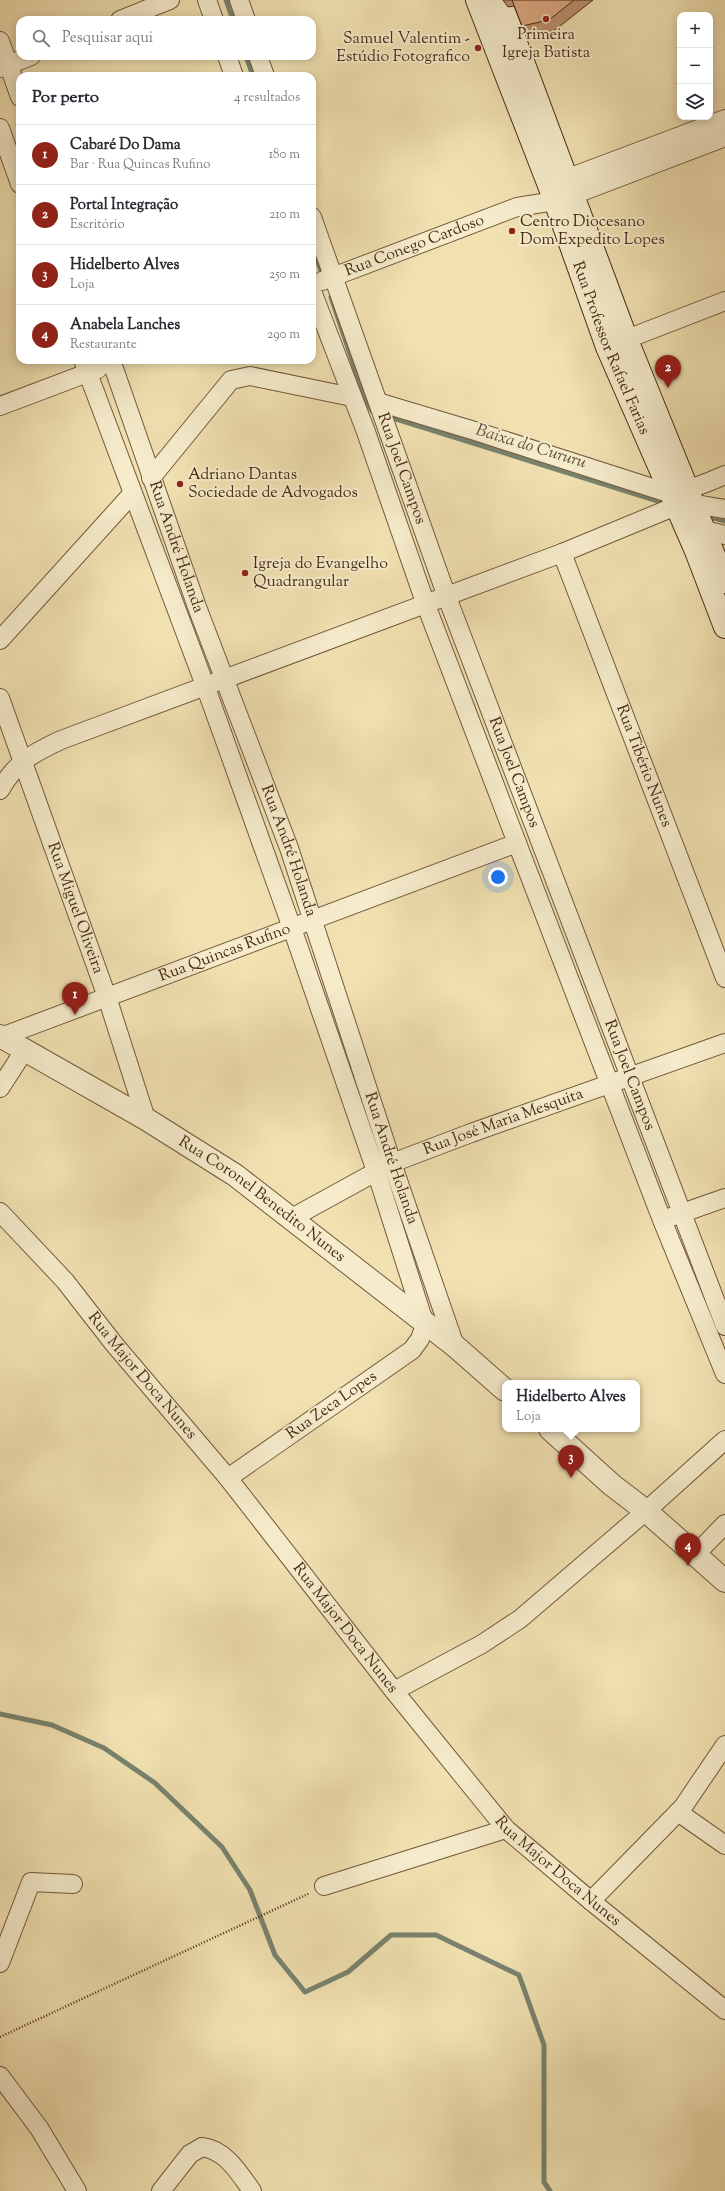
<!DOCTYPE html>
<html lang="pt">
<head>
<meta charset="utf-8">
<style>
	:root { --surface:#fff; --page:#f2f2f3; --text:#2b2b33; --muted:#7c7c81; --line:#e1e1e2; --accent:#8f2418 }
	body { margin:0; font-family:"Sorts Mill Goudy",serif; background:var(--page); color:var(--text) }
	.controls { position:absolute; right:12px; top:12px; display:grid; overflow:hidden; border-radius:8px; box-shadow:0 2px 10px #0003 }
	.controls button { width:36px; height:36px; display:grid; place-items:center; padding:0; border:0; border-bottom:1px solid var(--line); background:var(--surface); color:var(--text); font:20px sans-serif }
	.you { position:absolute; left:498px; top:877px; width:14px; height:14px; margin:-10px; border:3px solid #fff; border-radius:50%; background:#1a73e8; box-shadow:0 0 0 6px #1a73e833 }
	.badge { display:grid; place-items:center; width:26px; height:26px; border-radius:50%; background:var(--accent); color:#fff; font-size:13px; font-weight:700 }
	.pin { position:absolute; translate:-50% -33px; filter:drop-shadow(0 1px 2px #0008) }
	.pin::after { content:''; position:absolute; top:21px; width:14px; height:12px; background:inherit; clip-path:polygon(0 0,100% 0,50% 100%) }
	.popup { position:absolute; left:502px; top:1380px; width:138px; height:52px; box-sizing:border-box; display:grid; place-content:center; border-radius:8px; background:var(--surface); filter:drop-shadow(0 1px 3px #0005); font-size:13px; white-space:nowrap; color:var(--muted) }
	.popup b { font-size:15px; color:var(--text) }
	.popup::after { content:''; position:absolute; left:50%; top:100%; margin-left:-8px; border:8px solid transparent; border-top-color:var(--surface) }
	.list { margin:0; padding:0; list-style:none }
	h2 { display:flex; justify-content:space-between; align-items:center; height:52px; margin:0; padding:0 16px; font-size:17px }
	h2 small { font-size:13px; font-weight:400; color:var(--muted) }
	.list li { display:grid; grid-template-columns:26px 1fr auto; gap:12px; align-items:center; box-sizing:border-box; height:60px; padding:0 16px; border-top:1px solid var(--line) }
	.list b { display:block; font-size:15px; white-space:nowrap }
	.list p { margin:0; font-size:13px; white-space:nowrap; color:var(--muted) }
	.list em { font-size:13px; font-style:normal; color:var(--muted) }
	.icon { flex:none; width:22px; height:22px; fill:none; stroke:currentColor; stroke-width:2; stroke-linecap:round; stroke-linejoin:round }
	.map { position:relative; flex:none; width:725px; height:2191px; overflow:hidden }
	.search { position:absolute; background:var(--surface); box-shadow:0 2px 10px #0003; left:16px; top:16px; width:300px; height:44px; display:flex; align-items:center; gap:10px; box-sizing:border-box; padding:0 14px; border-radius:12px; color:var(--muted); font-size:15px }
	.panel { position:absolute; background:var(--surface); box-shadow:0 2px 10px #0003; left:16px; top:72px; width:300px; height:292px; border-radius:12px }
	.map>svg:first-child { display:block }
</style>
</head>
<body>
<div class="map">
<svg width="725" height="2191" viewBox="0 0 725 2191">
	<rect width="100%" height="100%" fill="#f1e1b1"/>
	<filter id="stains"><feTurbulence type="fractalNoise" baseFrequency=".005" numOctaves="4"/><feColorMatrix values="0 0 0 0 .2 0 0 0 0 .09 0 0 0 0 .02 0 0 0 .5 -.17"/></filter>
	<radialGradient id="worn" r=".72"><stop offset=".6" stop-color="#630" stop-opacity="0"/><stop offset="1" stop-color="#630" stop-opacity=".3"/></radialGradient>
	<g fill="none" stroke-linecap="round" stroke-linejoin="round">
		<!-- stream -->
		<path stroke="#79836e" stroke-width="5" d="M 226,0 L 233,20
			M 246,56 L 253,76
			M 312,244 L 321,271
			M 331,297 L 365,399 L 372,411
			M 393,418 L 661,502
			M 714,518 L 725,521
			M 0,1714 L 52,1725 L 104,1748 L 155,1783 L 222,1847 L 250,1890 L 275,1955 L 305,1992 L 348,1972 L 391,1935 L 436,1935 L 519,1975 L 544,2045 L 544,2182 L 550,2191"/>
		<!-- minor casing -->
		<g stroke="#72583b" stroke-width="20">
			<g id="minor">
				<path d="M 207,0 L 214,20"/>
				<path d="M 239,0 L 246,20"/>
				<path d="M 120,20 L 170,0"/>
				<path d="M 0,41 L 20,97"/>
				<path d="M 227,56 L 234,76"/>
				<path d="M 258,56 L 265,76"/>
				<path d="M 0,68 L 31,56"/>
				<path d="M 0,128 L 20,184"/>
				<path d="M 555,183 L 725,119"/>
				<path id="s1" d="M 312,217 L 447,597 L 725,1326"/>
				<path id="s2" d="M 322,281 L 517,207 L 555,201 L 573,195 L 725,137"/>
				<path d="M 312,291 L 366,432 L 426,605 L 517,843 L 662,1220 L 725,1374"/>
				<path d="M 614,344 L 725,301"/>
				<path d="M 83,360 L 206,688 L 292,928 L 376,1171 L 425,1325 L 420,1339 L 412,1350 L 228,1478"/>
				<path id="s3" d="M 111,360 L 197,607 L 289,848 L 392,1163 L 455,1346"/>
				<path d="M 378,402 L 475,431 L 662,491 C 683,494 706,483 725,475"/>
				<path d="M 0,406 L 98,369"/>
				<path d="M 151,478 L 231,380 L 250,376 L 352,397"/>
				<path d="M 693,527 L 725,535"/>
				<path id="s4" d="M 562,553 L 725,978"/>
				<path d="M 0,640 L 132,494"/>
				<path id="s5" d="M 0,698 L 107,997 L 146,1119"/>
				<path d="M 0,790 C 16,762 33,753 61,740 L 562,553 L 676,506 L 695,504 L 725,509"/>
				<path id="s6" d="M 1,1037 L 517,843"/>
				<path d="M 0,1088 L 24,1051"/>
				<path id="s7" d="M 0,1212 L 65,1281 L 114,1344 L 228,1478 L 394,1691 L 506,1829 L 591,1901 L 725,2010"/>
				<path d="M 671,1217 L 725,1198"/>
				<path id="s8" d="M 290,1219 L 392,1163 L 471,1133 L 725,1043"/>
				<path d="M 696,1554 L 725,1524"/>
				<path d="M 394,1691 L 482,1644 L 520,1619 L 646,1511 L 725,1440"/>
				<path d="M 678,1812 L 725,1845"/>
				<path d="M 324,1886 L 506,1829"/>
				<path d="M 591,1901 L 683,1807 L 725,1745"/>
				<path d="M 0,1963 L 31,1882 L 73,1884"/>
				<path d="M 0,2076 L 39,2128 L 77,2191"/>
				<path d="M 161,2191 L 190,2154 L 202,2147 C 226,2150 239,2173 252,2191"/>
			</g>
		</g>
		<!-- tertiary casing -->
		<g stroke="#72583b" stroke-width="24">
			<g id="tertiary">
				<path id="s9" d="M 0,1036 L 146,1119 L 235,1175 L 455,1346 L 505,1390"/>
				<path d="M 550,1429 L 612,1485 L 646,1511 L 725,1581"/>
			</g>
		</g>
		<!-- secondary casing -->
		<g stroke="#472b14" stroke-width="24">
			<g id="secondary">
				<path id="s10" d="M 477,0 L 555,201 L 607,347 L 696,551 L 725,627"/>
				<path d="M 500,0 L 627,340 L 725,582"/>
			</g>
		</g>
		<!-- path -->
		<path stroke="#472b14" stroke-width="2.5" stroke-dasharray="1 2" stroke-linecap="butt" d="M 0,2037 L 310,1893"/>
		<!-- minor -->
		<use href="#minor" stroke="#f6eccc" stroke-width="18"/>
		<!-- tertiary -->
		<use href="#tertiary" stroke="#f6eccc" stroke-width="22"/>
		<!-- secondary -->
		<use href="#secondary" stroke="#f6eccc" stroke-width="22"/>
	</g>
	<!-- wall -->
	<path fill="#bc906e" stroke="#472b14" d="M 503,0 L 593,0 L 555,30 L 529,36 L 522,26 L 514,6 L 508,7 Z"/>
	<!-- building -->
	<path fill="#dba780" stroke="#472b14" d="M 512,0 L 574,0 L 549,20 L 522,26 Z"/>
	<!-- markers -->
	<g fill="#8f2418" stroke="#f6eccc" stroke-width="1.5">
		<circle cx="546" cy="19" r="4"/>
		<circle cx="478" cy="48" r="4"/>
		<circle cx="512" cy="231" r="4"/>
		<circle cx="180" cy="484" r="4"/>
		<circle cx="245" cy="573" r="4"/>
	</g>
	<g text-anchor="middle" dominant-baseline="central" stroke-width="4" stroke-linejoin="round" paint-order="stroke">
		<!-- poi labels -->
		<g font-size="16" fill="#472b14" stroke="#f6eccc" text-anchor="start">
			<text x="546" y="35" text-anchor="middle">Primeira<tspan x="546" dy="18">Igreja Batista</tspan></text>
			<text x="470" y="39" text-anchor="end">Samuel Valentim -<tspan x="470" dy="18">Estúdio Fotografico</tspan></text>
			<text x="520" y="222">Centro Diocesano<tspan x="520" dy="18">Dom Expedito Lopes</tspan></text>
			<text x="188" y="475">Adriano Dantas<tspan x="188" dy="18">Sociedade de Advogados</tspan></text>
			<text x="253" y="564">Igreja do Evangelho<tspan x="253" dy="18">Quadrangular</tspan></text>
		</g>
		<!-- street labels -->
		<g font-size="16" fill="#472b14" stroke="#f6eccc">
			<text stroke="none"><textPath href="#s2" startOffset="99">Rua Conego Cardoso</textPath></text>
			<text stroke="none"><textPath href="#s10" startOffset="373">Rua Professor Rafael Farias</textPath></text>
			<text stroke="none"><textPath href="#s1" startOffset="267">Rua Joel Campos</textPath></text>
			<text stroke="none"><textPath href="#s3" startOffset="198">Rua André Holanda</textPath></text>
			<text stroke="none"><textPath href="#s4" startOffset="228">Rua Tibério Nunes</textPath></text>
			<text stroke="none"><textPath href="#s1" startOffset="591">Rua Joel Campos</textPath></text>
			<text stroke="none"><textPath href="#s3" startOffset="522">Rua André Holanda</textPath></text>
			<text stroke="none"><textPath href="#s5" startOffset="223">Rua Miguel Oliveira</textPath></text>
			<text stroke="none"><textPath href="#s6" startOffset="239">Rua Quincas Rufino</textPath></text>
			<text stroke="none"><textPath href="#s1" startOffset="915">Rua Joel Campos</textPath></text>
			<text stroke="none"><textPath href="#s8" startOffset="235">Rua José Maria Mesquita</textPath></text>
			<text stroke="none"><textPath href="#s3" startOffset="846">Rua André Holanda</textPath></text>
			<text stroke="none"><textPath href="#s9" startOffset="309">Rua Coronel Benedito Nunes</textPath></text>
			<text stroke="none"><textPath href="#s7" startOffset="217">Rua Major Doca Nunes</textPath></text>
			<text transform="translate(332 1406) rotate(-35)">Rua Zeca Lopes</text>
			<text stroke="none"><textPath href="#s7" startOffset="541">Rua Major Doca Nunes</textPath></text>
			<text stroke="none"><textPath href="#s7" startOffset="865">Rua Major Doca Nunes</textPath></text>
		</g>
		<!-- water labels -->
		<g font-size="17" font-style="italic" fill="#5c503a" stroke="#f6eccc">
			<text transform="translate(531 447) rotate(17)">Baixa do Cururu</text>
		</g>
	</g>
	<rect width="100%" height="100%" filter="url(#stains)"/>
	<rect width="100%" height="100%" fill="url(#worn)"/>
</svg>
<div class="controls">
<button>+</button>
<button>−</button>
<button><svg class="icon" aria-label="layers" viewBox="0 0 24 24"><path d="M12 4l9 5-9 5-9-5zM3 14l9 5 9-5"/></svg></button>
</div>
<div class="you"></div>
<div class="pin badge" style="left:75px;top:1015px">1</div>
<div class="pin badge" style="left:668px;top:388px">2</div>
<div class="pin badge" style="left:571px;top:1478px">3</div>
<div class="popup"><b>Hidelberto Alves</b>Loja</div>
<div class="pin badge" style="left:688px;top:1566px">4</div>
<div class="search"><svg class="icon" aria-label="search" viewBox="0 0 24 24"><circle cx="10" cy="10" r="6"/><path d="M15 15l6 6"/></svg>Pesquisar aqui</div>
<section class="panel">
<h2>Por perto<small>4 resultados</small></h2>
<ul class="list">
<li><span class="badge">1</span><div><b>Cabaré Do Dama</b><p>Bar · Rua Quincas Rufino</p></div><em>180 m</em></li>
<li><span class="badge">2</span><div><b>Portal Integração</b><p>Escritório</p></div><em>210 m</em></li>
<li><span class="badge">3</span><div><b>Hidelberto Alves</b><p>Loja</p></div><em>250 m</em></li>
<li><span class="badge">4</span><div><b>Anabela Lanches</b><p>Restaurante</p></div><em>290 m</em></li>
</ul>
</section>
</div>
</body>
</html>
